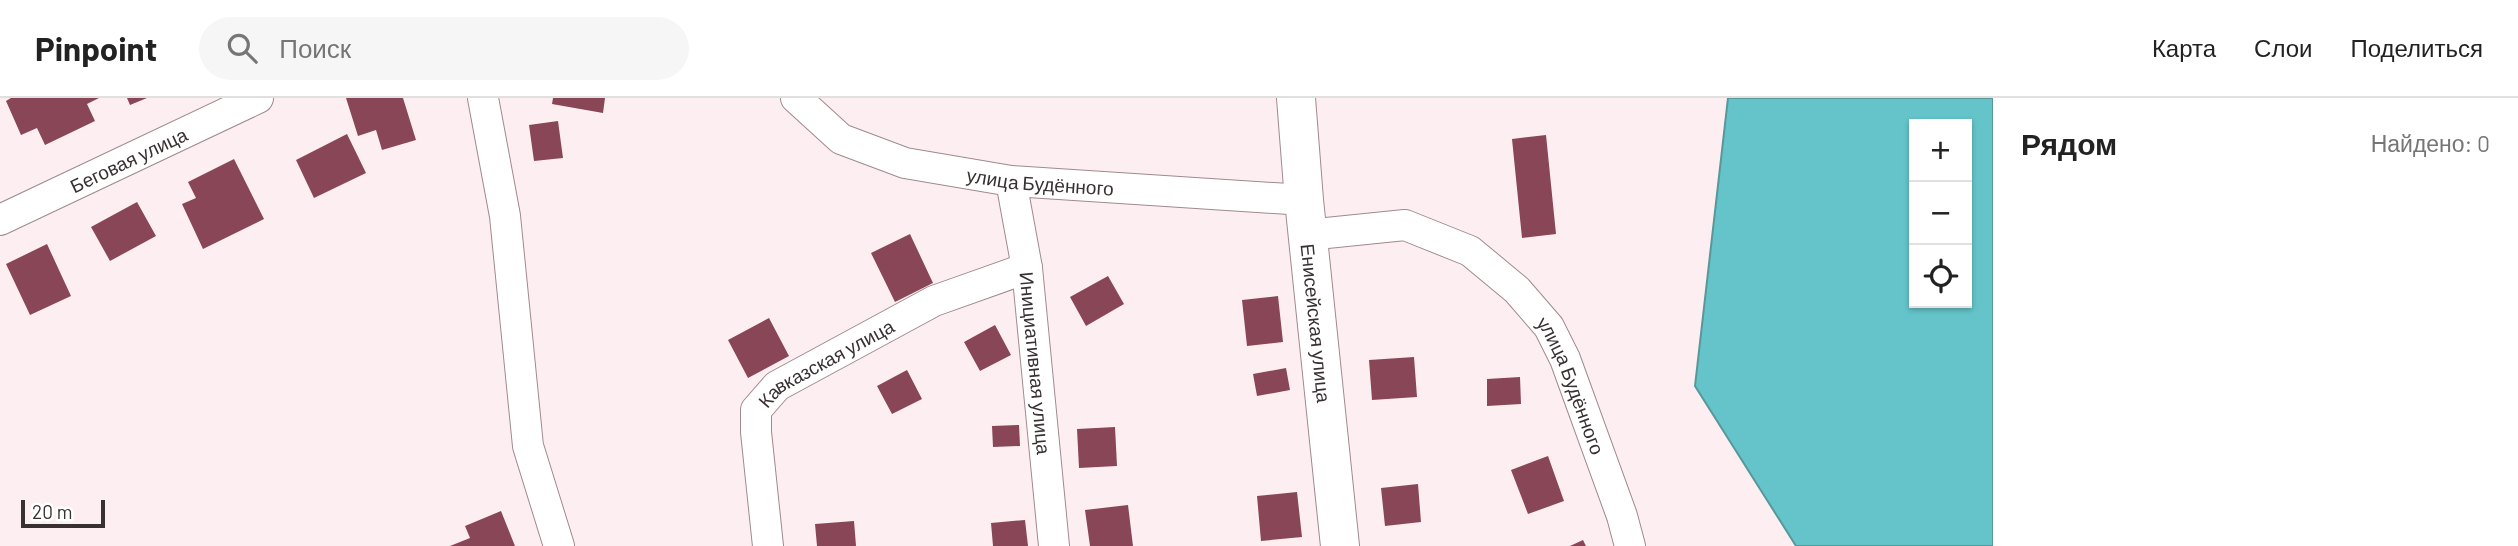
<!DOCTYPE html>
<html lang="ru">
<head>
<meta charset="utf-8">
<style>
	:root { --surface:#fff; --page:#f6f6f6; --text:#222; --muted:#767676; --line:#e0e0e0 }
	body { margin:0; font-family:Barlow,sans-serif; background:var(--page); color:var(--text) }
	.controls { position:absolute; right:21px; top:21px; display:grid; overflow:hidden; border-radius:0px; box-shadow:0 2px 5px #0004 }
	.controls button { width:63px; height:63px; display:grid; place-items:center; padding:0; border:0; border-bottom:2px solid var(--line); background:var(--surface); color:var(--text); font:35px sans-serif }
	.scale { position:absolute; left:21px; bottom:18px; width:84px; box-sizing:border-box; padding-left:7px; border:4px solid #383031; border-top:0; font-size:19px; line-height:24px; white-space:nowrap; color:#383031; -webkit-text-stroke:5px #fff; paint-order:stroke }
	.list { margin:0; padding:0; list-style:none }
	h2 { display:flex; justify-content:space-between; align-items:center; height:91px; margin:0; padding:0 28px; font-size:30px }
	h2 small { font-size:23px; font-weight:400; color:var(--muted) }
	.icon { flex:none; width:38px; height:38px; fill:none; stroke:currentColor; stroke-width:2; stroke-linecap:round; stroke-linejoin:round }
	.map { position:relative; flex:none; width:1993px; height:448px; overflow:hidden }
	header { display:flex; align-items:center; gap:42px; box-sizing:border-box; height:98px; padding:0 35px; background:var(--surface); border-bottom:2px solid var(--line) }
	header strong { font-size:33px }
	nav { display:flex; gap:38px; margin-inline-start:auto; font-size:24px }
	.search { width:490px; height:63px; background:var(--page); display:flex; align-items:center; gap:18px; box-sizing:border-box; padding:0 24px; border-radius:38px; color:var(--muted); font-size:26px }
	main { display:flex }
	aside { flex:1; background:var(--surface) }
	.map>svg:first-child { display:block }
</style>
</head>
<body>
<header>
<strong>Pinpoint</strong>
<div class="search"><svg class="icon" aria-label="search" viewBox="0 0 24 24"><circle cx="10" cy="10" r="6"/><path d="M15 15l6 6"/></svg>Поиск</div>
<nav><a>Карта</a><a>Слои</a><a>Поделиться</a></nav>
</header>
<main>
<div class="map">
<svg width="1993" height="448" viewBox="0 0 1993 448">
	<rect width="100%" height="100%" fill="#fdeff1"/>
	<!-- water -->
	<path fill="#64c4c9" stroke="#57989b" stroke-width="2" fill-rule="evenodd" d="M 1728,0 L 1993,0 L 1993,448 L 1796,448 L 1695,288 ZM 1914,26 L 1967,26 L 1967,205 L 1914,205 Z"/>
	<!-- building -->
	<path fill="#884657" d="M 11,0 L 99,0 L 87,6 L 95,23 L 45,47 L 37,30 L 21,37 L 6,3 Z
		M 127,0 L 147,0 L 130,7 Z
		M 346,0 L 403,0 L 416,42 L 382,52 L 376,32 L 358,38 Z
		M 553,0 L 605,0 L 603,15 L 552,6 Z
		M 558,23 L 563,60 L 534,63 L 529,27 Z
		M 347,36 L 366,75 L 314,100 L 296,62 Z
		M 1546,37 L 1556,136 L 1522,140 L 1512,41 Z
		M 234,61 L 264,121 L 203,151 L 182,106 L 196,100 L 188,84 Z
		M 137,104 L 156,138 L 110,163 L 91,129 Z
		M 910,136 L 933,185 L 895,204 L 871,155 Z
		M 47,146 L 71,198 L 30,217 L 6,166 Z
		M 1108,178 L 1124,206 L 1086,228 L 1070,199 Z
		M 1278,198 L 1283,244 L 1247,248 L 1242,202 Z
		M 769,220 L 789,258 L 748,280 L 728,242 Z
		M 995,227 L 1011,257 L 980,273 L 964,244 Z
		M 1414,259 L 1417,299 L 1372,302 L 1369,262 Z
		M 1286,270 L 1290,292 L 1257,298 L 1253,276 Z
		M 907,272 L 922,301 L 892,316 L 877,288 Z
		M 1520,279 L 1521,306 L 1487,308 L 1487,281 Z
		M 1019,327 L 1020,348 L 993,349 L 992,328 Z
		M 1115,329 L 1117,368 L 1079,370 L 1077,331 Z
		M 1548,358 L 1564,403 L 1528,416 L 1511,372 Z
		M 1418,386 L 1421,424 L 1385,428 L 1381,390 Z
		M 1297,394 L 1302,439 L 1261,443 L 1257,398 Z
		M 1128,407 L 1133,448 L 1090,448 L 1085,412 Z
		M 501,413 L 515,448 L 450,448 L 470,440 L 465,428 Z
		M 1025,422 L 1028,448 L 993,448 L 991,425 Z
		M 854,423 L 856,448 L 817,448 L 815,426 Z
		M 1583,442 L 1586,448 L 1570,448 Z"/>
	<g fill="none" stroke-linecap="round" stroke-linejoin="round">
		<!-- street casing -->
		<g stroke="#9f8a8e" stroke-width="32">
			<g id="street">
				<path d="M 483,0 L 505,118 L 528,348 L 559,448"/>
				<path id="s1" d="M 796,0 L 841,41 L 905,65 L 1011,83 L 1304,102"/>
				<path id="s2" d="M 1011,83 L 1027,170 L 1054,448"/>
				<path id="s3" d="M 0,122 L 258,0"/>
				<path id="s4" d="M 1307,137 L 1405,127 L 1470,153 L 1517,192 L 1549,229 L 1565,261 L 1622,418 L 1630,448"/>
				<path id="s5" d="M 768,448 L 756,334 L 756,312 L 777,288 L 934,203 L 1027,170"/>
			</g>
		</g>
		<!-- secondary casing -->
		<g stroke="#9f8a8e" stroke-width="40">
			<g id="secondary">
				<path id="s6" d="M 1296,0 L 1304,102 L 1340,448"/>
			</g>
		</g>
		<!-- street -->
		<use href="#street" stroke="#fff" stroke-width="30"/>
		<!-- secondary -->
		<use href="#secondary" stroke="#fff" stroke-width="38"/>
	</g>
	<g text-anchor="middle" dominant-baseline="central" stroke-width="7" stroke-linejoin="round" paint-order="stroke">
		<!-- street labels -->
		<g font-size="19" fill="#383031" stroke="#fff">
			<text stroke="none"><textPath href="#s3" startOffset="142">Беговая улица</textPath></text>
			<text stroke="none"><textPath href="#s1" startOffset="266">улица Будённого</textPath></text>
			<text stroke="none"><textPath href="#s6" startOffset="226">Енисейская улица</textPath></text>
			<text stroke="none"><textPath href="#s2" startOffset="184">Инициативная улица</textPath></text>
			<text stroke="none"><textPath href="#s5" startOffset="222">Кавказская улица</textPath></text>
			<text stroke="none"><textPath href="#s4" startOffset="341">улица Будённого</textPath></text>
		</g>
	</g>
</svg>
<div class="controls">
<button>+</button>
<button>−</button>
<button><svg class="icon" aria-label="locate" viewBox="0 0 24 24"><circle cx="12" cy="12" r="6"/><path d="M12 2v4M12 18v4M2 12h4M18 12h4"/></svg></button>
</div>
<div class="scale">20 m</div>
</div>
<aside>
<h2>Рядом<small>Найдено: 0</small></h2>
<ul class="list">
</ul>
</aside>
</main>
</body>
</html>
